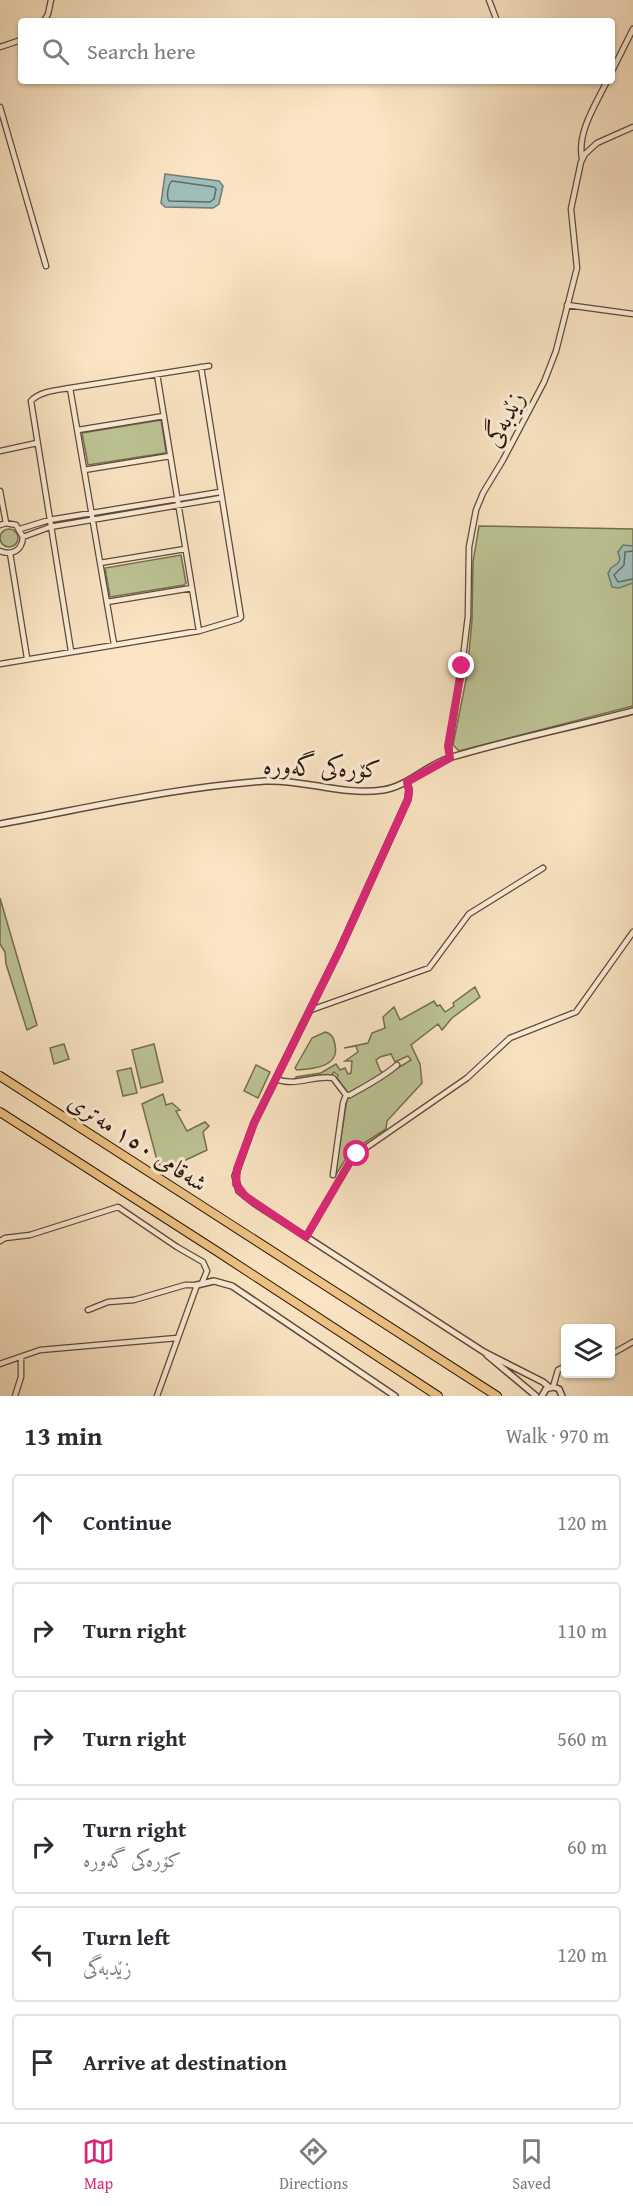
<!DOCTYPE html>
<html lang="en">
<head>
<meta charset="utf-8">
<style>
	:root { --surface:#fff; --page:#f7f7f7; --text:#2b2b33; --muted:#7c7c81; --line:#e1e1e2; --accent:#db2777 }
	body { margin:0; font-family:"Gentium Book Plus",Amiri,serif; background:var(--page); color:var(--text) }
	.controls { position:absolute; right:18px; bottom:18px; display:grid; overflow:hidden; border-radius:6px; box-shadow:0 2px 4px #0004 }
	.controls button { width:54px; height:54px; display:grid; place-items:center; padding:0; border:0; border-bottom:2px solid var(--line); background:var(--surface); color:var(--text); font:30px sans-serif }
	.stop { position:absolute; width:18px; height:18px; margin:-14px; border:4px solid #db2777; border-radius:50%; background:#fff }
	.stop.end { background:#db2777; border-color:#fff; box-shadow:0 2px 6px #0008 }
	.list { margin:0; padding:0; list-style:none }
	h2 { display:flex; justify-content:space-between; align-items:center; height:78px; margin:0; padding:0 24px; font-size:26px }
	h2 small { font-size:20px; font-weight:400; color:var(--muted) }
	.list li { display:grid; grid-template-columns:39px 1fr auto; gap:18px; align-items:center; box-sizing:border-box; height:96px; margin:0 12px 12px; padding:0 12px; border:2px solid var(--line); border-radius:6px }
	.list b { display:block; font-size:22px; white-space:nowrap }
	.list p { margin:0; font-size:20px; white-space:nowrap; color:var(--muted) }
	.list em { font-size:20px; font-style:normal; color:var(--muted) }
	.icon { flex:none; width:33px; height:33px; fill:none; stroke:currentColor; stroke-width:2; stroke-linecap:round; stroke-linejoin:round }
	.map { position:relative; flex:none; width:633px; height:1396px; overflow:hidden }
	.search { position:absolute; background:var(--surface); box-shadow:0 2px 4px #0004; left:18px; right:18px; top:18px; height:66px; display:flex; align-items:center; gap:15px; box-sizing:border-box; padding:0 21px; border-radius:6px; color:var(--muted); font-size:22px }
	.sheet { height:726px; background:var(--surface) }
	nav { display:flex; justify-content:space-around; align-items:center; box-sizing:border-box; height:84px; border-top:2px solid var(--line); background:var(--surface); font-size:16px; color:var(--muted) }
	nav a { display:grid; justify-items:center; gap:3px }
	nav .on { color:var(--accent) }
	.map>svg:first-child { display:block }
</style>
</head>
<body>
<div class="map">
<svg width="633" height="1396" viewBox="0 0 633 1396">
	<rect width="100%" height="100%" fill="#fae4c3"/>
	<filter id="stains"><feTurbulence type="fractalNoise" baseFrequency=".00333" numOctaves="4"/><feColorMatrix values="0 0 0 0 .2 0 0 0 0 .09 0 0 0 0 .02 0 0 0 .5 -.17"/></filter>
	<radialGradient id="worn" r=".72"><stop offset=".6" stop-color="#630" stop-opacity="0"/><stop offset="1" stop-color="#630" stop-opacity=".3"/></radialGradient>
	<!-- green -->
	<path fill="#bdc495" stroke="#746e50" stroke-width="1.5" d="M 161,420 L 166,451 L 165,453 L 88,465 L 82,433 Z
		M 479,526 L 633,529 L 633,706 L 459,751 L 453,745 L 467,675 L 472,620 L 473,562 Z
		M0 538a9 9 0 1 1 18 0a9 9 0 1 1-18 0Z
		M 181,555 L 186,583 L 184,585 L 110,597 L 105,568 Z
		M 0,898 L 37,1025 L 27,1030 L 6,964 L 5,952 L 0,944 Z
		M 475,987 L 480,997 L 452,1018 L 442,1030 L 438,1024 L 411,1045 L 420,1064 L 422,1083 L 387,1121 L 386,1129 L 350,1152 L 335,1176 L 347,1099 L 411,1060 L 408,1056 L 395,1062 L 391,1054 L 380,1057 L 376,1060 L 380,1070 L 383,1073 L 351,1093 L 348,1093 L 337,1078 L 338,1075 L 334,1072 L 331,1076 L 320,1075 L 296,1080 L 296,1077 L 321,1073 L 336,1064 L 340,1070 L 345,1068 L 348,1074 L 351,1073 L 352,1061 L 345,1061 L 358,1052 L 356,1046 L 344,1048 L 368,1043 L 372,1033 L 385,1028 L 383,1017 L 394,1007 L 400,1020 L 434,1001 L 437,1006 L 440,1005 L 445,1012 L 454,1006 L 453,1003 Z
		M 325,1032 L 328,1033 C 333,1036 334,1039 335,1045 C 340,1067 313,1069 297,1070 L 295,1068 L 312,1038 Z
		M 64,1044 L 69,1059 L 54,1064 L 50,1048 Z
		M 154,1044 L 163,1082 L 141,1088 L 132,1050 Z
		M 256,1065 L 270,1072 L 258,1098 L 244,1091 Z
		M 131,1068 L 137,1093 L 123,1096 L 117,1071 Z
		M 163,1094 L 166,1105 L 172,1103 L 180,1110 L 176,1111 L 187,1131 L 205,1122 L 209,1126 L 203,1132 L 207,1150 L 169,1168 L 158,1164 L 142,1104 Z"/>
	<!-- water -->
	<path fill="#9fbeb9" stroke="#707b73" stroke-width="1.5" d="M 165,174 L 219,181 L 223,186 L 219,204 L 213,208 L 165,207 L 161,203 Z
		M 623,545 L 633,546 L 633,583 L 619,588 L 612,587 L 608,573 L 611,568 L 618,563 L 620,559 L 618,552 Z"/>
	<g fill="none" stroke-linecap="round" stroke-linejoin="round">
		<!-- shore -->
		<path stroke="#646a62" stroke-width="1.5" d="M 172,181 L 214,187 L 216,189 L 214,199 L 210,202 L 169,201 C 166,197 168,184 172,181 Z
			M 633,551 L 625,552 L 624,565 L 614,575 L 618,582 L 633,579"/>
		<!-- minor casing -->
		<g stroke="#5e4a39" stroke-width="7">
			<path id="minor" d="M 489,0 L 497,21
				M 44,21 L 48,14 L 51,0
				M 0,47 L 21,40
				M 612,71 L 633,29
				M 0,107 L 46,266
				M 582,158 C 577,132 596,104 607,81
				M 567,305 L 633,314
				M 157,374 L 199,631
				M 70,388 L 114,644
				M 78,430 L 164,416
				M 0,451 L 37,443
				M 84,470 L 170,456
				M 0,491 L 6,523
				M 0,525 L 6,523 L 16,525 L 23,537 C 22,550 13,556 0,551
				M 20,529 L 49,520 L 220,492
				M 23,537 L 50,527 L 221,498
				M 10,553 L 27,658
				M 100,563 L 185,549
				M 107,602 L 192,588
				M 71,651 L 31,401 C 40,391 58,390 70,388 L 209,366
				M 0,664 L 199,631 L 239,619 L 241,617 L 201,367
				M 450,757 L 449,746 L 462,666 L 468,616 L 469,547 L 476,510 L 483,493 L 503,460 L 544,382 L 556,351 L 577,268 L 571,209 L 581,162 L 585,154 L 597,143 L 633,127
				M 311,1010 L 429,968 L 469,914 L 543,868
				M 276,1079 C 294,1087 314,1075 333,1078 L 346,1095 L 350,1095 C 364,1087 385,1076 397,1065
				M 333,1175 L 343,1103 L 346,1095
				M 306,1237 L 350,1162 L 357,1154 L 467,1078 L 510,1038 L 576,1012 L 633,932
				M 0,1241 L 5,1238 L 30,1235 L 118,1207 L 177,1247 L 203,1262 L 207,1271 L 202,1283
				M 88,1310 L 108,1302 L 134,1300 L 185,1285 L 197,1285 L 157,1396
				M 610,1355 L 633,1342
				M 0,1364 L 40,1350 L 177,1338
				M 553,1387 L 558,1370 L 566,1366
				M 15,1396 L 21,1377 L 21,1358"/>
		</g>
		<!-- tertiary casing -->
		<g stroke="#5e4a39" stroke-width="8">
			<path id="tertiary" d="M 407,782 L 409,790 L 408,799 L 340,949 L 254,1123 L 235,1176 L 239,1191 L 254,1203 L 484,1352 L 543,1382 L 549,1387
				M 0,824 C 88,808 176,787 265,781 C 305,779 342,796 383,790 C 409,786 427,764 452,757 C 512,739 573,727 633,711
				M 197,1285 L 214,1281 L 232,1286 L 395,1396
				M 487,1355 L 536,1396
				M 542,1396 L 546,1389 L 553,1387 L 559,1389 L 562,1396"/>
		</g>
		<!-- motorway casing -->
		<g stroke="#2a170b" stroke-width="10">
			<path id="motorway" d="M 0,1076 L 497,1396
				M 0,1112 L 218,1252 L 438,1396"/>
		</g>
		<!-- minor -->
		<use href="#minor" stroke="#fcedd8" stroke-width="4.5"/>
		<!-- tertiary -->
		<use href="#tertiary" stroke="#fcedd8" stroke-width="5"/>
		<!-- motorway -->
		<use href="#motorway" stroke="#edc282" stroke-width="8"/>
	</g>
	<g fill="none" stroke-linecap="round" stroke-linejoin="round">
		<!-- route -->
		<path stroke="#db2777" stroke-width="8" d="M 357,1154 L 350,1162 L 306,1237 L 245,1196 L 236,1184 L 237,1169 L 254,1123 L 340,949 L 408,799 L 409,790 L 407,782 L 450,758 L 448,746 L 462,666"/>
	</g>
	<g text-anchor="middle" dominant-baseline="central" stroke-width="6" stroke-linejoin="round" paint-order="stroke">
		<!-- street labels -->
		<g font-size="24" fill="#2a170b" stroke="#fcedd8">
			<text transform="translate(504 419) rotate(-63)">زێدبەگی</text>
			<text transform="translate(322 767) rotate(2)">کۆرەکی گەورە</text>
			<text transform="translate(138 1142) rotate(33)">شەقامی ١٥٠ مەتری</text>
		</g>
	</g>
	<rect width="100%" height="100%" filter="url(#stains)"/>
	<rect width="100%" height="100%" fill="url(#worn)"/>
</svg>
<div class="controls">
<button><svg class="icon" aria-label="layers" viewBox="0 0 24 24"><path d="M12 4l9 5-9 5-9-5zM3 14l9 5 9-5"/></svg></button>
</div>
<div class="stop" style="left:357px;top:1154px"></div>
<div class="stop end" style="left:462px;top:666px"></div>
<div class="search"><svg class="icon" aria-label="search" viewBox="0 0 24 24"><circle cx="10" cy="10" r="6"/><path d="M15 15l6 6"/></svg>Search here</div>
</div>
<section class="sheet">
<h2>13 min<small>Walk · 970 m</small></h2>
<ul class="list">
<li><svg class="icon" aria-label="ahead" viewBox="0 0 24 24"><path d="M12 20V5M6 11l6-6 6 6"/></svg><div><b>Continue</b></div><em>120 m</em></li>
<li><svg class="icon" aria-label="right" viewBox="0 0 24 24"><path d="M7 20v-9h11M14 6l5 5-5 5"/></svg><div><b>Turn right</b></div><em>110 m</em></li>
<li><svg class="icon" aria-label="right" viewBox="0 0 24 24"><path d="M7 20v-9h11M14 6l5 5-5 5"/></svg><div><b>Turn right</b></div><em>560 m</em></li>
<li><svg class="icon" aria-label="right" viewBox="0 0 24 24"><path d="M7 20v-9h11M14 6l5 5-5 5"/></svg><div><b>Turn right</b><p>کۆرەکی گەورە</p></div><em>60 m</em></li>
<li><svg class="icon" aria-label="left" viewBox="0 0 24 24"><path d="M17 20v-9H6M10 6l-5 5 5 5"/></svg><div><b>Turn left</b><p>زێدبەگی</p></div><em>120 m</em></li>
<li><svg class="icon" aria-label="arrive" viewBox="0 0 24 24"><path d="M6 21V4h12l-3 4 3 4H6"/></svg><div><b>Arrive at destination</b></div></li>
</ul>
</section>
<nav>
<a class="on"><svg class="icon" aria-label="map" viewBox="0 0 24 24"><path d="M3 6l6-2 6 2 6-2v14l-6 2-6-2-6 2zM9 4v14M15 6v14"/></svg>Map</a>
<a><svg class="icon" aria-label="directions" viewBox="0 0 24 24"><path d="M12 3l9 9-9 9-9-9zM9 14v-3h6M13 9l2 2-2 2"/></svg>Directions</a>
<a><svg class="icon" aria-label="saved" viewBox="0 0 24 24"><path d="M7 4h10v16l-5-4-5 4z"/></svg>Saved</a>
</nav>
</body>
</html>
